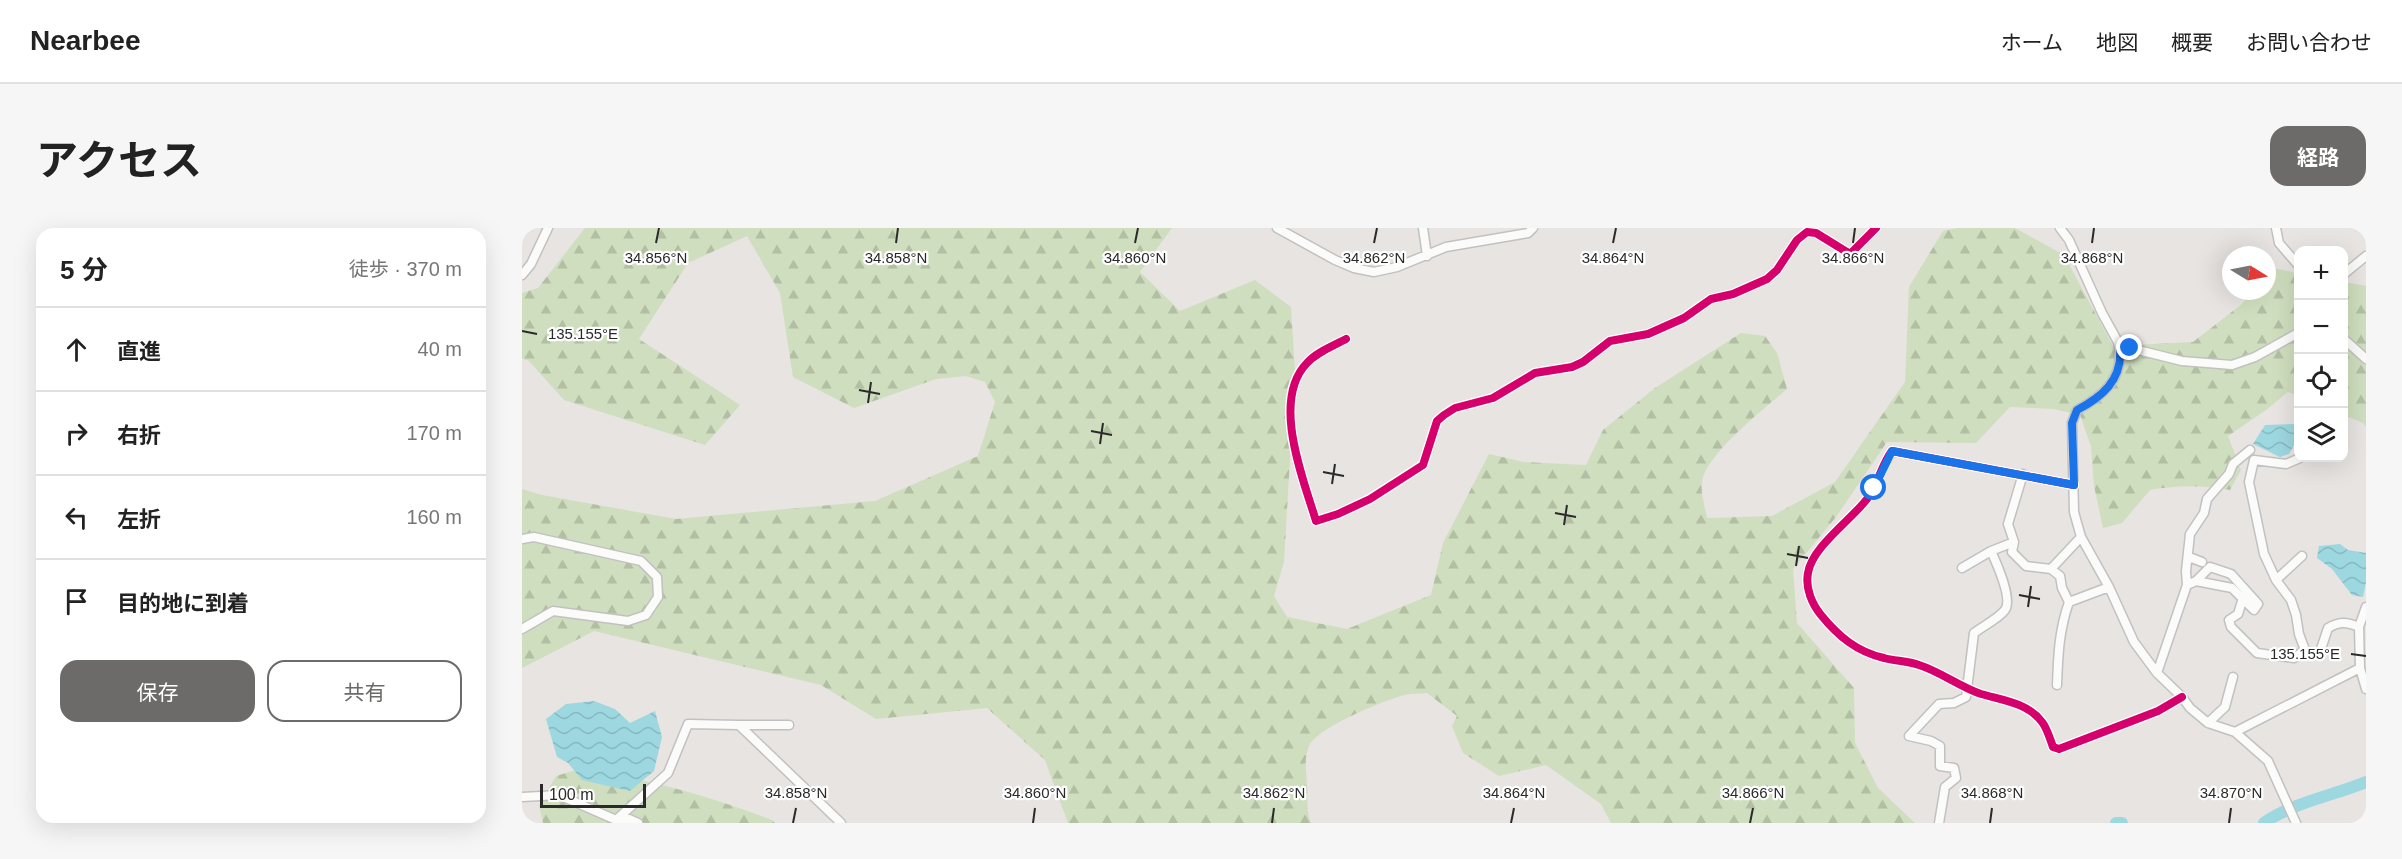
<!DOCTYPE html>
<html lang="ja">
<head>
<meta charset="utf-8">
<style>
	:root { --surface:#fff; --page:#f6f6f6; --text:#222; --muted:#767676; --line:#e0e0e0; --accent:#6c6b6a }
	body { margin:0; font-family:Arial,"Noto Sans JP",sans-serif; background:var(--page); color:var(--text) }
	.controls { position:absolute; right:18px; top:18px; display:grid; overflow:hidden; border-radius:12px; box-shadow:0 6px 24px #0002 }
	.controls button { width:54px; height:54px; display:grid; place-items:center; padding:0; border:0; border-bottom:2px solid var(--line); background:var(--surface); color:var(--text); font:30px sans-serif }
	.compass { position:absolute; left:1700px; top:18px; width:54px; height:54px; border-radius:50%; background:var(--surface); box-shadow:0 6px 24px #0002; rotate:100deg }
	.scale { position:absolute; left:18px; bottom:15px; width:106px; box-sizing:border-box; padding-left:6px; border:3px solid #2a2a2a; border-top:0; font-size:16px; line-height:21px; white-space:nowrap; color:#2a2a2a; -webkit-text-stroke:4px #fff; paint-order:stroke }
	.stop { position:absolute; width:18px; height:18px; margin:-14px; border:4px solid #1a73e8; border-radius:50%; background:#fff }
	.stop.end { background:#1a73e8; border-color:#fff; box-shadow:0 2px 6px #0008 }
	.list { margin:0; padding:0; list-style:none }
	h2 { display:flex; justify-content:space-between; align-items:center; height:78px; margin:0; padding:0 24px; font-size:26px }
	h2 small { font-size:20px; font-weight:400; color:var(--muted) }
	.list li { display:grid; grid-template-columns:39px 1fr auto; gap:18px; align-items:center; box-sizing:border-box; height:84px; padding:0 24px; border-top:2px solid var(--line) }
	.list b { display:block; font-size:22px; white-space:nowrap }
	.list em { font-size:20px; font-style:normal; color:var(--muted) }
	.actions { display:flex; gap:12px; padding:18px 24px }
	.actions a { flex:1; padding:14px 0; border:2px solid var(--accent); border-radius:18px; text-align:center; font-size:21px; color:var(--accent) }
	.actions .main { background:var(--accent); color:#fff }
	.icon { flex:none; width:33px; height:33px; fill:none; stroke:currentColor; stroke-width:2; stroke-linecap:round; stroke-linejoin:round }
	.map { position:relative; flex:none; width:1844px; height:595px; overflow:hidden; border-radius:18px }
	header { display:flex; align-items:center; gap:36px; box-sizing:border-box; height:84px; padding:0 30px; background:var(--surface); border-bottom:2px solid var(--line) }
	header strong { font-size:28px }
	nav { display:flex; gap:33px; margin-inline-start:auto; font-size:21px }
	.intro { display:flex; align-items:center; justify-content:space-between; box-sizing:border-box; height:144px; padding:0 36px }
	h1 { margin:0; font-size:42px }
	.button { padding:15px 27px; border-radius:18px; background:var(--accent); color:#fff; font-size:21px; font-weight:700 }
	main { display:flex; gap:36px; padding:0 36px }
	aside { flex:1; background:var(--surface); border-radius:18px; box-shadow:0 6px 24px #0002 }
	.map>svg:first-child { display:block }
</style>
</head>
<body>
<header>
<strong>Nearbee</strong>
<nav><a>ホーム</a><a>地図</a><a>概要</a><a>お問い合わせ</a></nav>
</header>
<div class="intro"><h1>アクセス</h1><a class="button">経路</a></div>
<main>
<aside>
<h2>5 分<small>徒歩 · 370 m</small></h2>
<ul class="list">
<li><svg class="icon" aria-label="ahead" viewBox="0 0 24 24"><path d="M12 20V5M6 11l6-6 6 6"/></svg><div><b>直進</b></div><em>40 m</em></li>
<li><svg class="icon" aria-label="right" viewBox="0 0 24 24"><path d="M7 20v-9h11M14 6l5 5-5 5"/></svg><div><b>右折</b></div><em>170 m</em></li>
<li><svg class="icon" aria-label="left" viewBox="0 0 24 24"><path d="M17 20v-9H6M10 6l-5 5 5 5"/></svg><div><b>左折</b></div><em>160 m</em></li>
<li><svg class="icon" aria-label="arrive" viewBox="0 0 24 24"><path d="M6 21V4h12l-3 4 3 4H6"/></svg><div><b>目的地に到着</b></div></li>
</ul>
<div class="actions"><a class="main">保存</a><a>共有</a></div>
</aside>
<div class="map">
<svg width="1844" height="595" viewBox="0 0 1844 595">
	<defs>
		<pattern id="forest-firs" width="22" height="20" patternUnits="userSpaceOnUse" patternTransform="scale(1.5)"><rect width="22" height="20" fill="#cfdebe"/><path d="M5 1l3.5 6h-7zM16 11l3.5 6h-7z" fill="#b2bfa3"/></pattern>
		<pattern id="water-waves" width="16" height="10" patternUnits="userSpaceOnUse" patternTransform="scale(1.5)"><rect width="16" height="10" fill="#9dd7e0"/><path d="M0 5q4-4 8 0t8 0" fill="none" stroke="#87b9c0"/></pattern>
	</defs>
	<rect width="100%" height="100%" fill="#e7e4e1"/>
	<!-- forest -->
	<path fill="url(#forest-firs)" d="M 63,0 L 650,0 L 618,44 L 658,83 L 733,52 L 769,79 L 773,144 L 762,334 L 752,368 L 765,389 L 825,401 L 909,367 L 921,315 L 967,226 L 1002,234 L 1064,237 L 1081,202 L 1133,160 L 1219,105 L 1243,108 L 1255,125 L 1265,161 C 1243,180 1185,225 1180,253 C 1178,264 1183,279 1185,290 L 1250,288 L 1313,254 L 1383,154 L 1387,59 L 1421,3 L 1435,0 L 1493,0 L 1542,27 L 1591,118 L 1671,114 L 1720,76 L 1729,63 L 1745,63 L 1745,39 L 1776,45 L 1776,168 L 1766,164 L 1744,182 L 1706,208 L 1719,242 L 1708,262 C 1680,257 1656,257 1628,262 L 1600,295 L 1581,300 L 1572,258 L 1569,218 L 1558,187 L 1532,181 L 1488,179 L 1454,215 L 1365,214 L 1314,289 L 1271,341 L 1275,395 L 1332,460 L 1333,515 L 1356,560 L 1393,595 L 1089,595 L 1079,576 L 1024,537 L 977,548 L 941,525 L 930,498 L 935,488 L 905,465 C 898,466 890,465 882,467 C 861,473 796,499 787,518 C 781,533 785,544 785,559 C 786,571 784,584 789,595 L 546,595 L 523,532 L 465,480 L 354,491 L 299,457 L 72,403 L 0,440 L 0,261 L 20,267 L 154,291 L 353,273 L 456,228 L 473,174 L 463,154 L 444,148 L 414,151 L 332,180 L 271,149 L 258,65 L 225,8 L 166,35 L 117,111 L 218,177 L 183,217 L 42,172 L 6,132 L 0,131 L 0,65 L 16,60 Z
		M 1822,54 L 1844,58 L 1844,199 L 1841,195 L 1822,187 Z
		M 54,542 C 122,549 187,568 250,592 L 253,595 L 21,595 L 17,577 L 34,548 Z"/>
	<!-- water -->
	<path fill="url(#water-waves)" d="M 1775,196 L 1776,210 L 1767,226 L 1758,229 L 1731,216 L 1743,197 Z
		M 1818,316 L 1826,322 L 1844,325 L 1844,354 L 1841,369 L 1830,367 L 1810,341 L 1795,330 L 1797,318 Z
		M 72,473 L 93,481 L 108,495 L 133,483 L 140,509 L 132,543 L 108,563 L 60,552 L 46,535 L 35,529 L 24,491 L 44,476 Z"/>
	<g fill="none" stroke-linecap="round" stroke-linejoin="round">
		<!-- river -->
		<path stroke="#9dd7e0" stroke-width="12" d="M 1594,595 L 1600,595
			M 1742,595 C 1772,574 1810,568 1844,554"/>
		<!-- street casing -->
		<g stroke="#c2c1c1" stroke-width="11">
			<path id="street" d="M 755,0 L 813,32 L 832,40 L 852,44 L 875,39 L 924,19 L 1006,5 L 1011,0
				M 901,0 L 905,28
				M 1538,0 L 1547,12 L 1580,85 L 1596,114 C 1604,148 1583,167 1555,182 L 1550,195 L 1552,284 L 1559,309 L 1587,359 L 1612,414 L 1635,445 L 1660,469 L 1668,480 L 1686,495 L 1713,504 L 1746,533 L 1774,595
				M 1754,0 L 1757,15 L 1776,37
				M 1822,46 L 1844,28
				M 0,47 L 9,36 L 26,0
				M 824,111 C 811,118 795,124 785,135 C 749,172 781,250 794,293 L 816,286 L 848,271 L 901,237 L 915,193 L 922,187 L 933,180 L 971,170 L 1013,145 L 1050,139 L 1061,134 L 1088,113 L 1126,106 L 1162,90 L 1189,71 L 1211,66 L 1245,51 L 1255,42 L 1275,12 L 1285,4 L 1294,5 L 1328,26 L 1354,0
				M 1822,111 L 1844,131
				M 1598,122 L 1608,120 L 1660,133 L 1710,137 L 1733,129 L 1776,105
				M 1778,230 L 1764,236 L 1732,232 L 1727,254 L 1742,326 L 1754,352 L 1769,372 L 1774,387 L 1777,406 L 1783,422
				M 1501,246 L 1486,296 L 1492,314 L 1490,324 L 1504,338 L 1529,341 L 1538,348 L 1540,360 L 1547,374 C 1537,402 1536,428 1535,457
				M 1552,257 L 1370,223 C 1360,236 1356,256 1345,271 C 1329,292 1290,319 1286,345 C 1283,360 1290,376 1299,387 C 1316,408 1335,424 1362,430 C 1373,433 1386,433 1397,437 C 1419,444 1438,459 1459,466 C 1480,472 1506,475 1520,494 C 1525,500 1528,511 1531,519 L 1537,521 L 1636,483 L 1660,469
				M 0,311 L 12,309 L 119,333 L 135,349 L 136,369 L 124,387 L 106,393 L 31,383 L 0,401
				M 1667,329 L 1680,334
				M 1440,340 L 1469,323 L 1492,314
				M 1529,341 L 1559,309
				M 1754,352 L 1780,328
				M 1665,357 L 1674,353 L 1688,339 L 1709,346 L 1736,376 L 1732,382 L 1710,360 L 1674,353
				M 1721,370 L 1716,386 L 1707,392 L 1709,399 L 1735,425 L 1772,430 L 1783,422 L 1792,426 L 1798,424 L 1806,400 C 1818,393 1825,394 1837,399
				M 1547,374 L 1587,359
				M 1838,440 L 1844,461
				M 1635,445 L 1665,357 L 1664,343 L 1668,306 L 1682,285 L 1685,271 L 1707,246 L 1711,236 L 1728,222
				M 1686,495 L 1703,479 L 1711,449
				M 217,497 L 267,497
				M 1713,504 L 1838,440 L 1837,399 L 1844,379
				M 0,569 L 37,567 L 94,592 L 146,545 L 166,496 L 217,497 L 319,595
				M 94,592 L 107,591 L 116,595
				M 1417,595 L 1423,559 L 1434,550 L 1432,540 L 1418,538 L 1418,518 L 1409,513 L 1387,508 L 1417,476 L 1432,475 L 1444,469 L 1452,405 C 1461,398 1476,391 1483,382 C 1491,371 1474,334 1469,323"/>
		</g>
		<!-- street -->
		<use href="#street" stroke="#fbfbfa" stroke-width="8"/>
		<!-- cycleway casing -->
		<g stroke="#fff" stroke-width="11">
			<path id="cycleway" d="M 824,111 C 811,118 795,124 785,135 C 749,172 781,250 794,293 L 816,286 L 848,271 L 901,237 L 915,193 L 922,187 L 933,180 L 971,170 L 1013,145 L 1050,139 L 1061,134 L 1088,113 L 1126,106 L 1162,90 L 1189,71 L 1211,66 L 1245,51 L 1255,42 L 1275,12 L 1285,4 L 1294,5 L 1328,26 L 1354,0
				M 1552,257 L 1370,223 C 1360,236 1356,256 1345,271 C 1329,292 1290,319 1286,345 C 1283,360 1290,376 1299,387 C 1316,408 1335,424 1362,430 C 1373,433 1386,433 1397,437 C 1419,444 1438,459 1459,466 C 1480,472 1506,475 1520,494 C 1525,500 1528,511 1531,519 L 1537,521 L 1636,483 L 1660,469"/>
		</g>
		<!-- cycleway -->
		<use href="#cycleway" stroke="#d6006c" stroke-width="8"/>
	</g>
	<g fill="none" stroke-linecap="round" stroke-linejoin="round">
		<!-- route -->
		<path stroke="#1a73e8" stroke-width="8" d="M 1352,260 L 1370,223 L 1552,257 L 1550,195 L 1555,182 C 1580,169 1600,152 1598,122 L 1608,120"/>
	</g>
	<!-- ticks -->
	<path fill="none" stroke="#2a2a2a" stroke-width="2" d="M 134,15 L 137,0M 374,15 L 376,0M 613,15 L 616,0M 852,15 L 855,0M 1091,15 L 1094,0M 1331,15 L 1333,0M 1570,15 L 1572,0M 0,103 L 15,106M 337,162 L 358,166M 346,175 L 349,154M 569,203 L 590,207M 578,216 L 581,195M 801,244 L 822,248M 810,256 L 813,236M 1033,285 L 1054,289M 1042,297 L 1045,277M 1265,326 L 1286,330M 1274,338 L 1277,318M 1497,367 L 1518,371M 1506,379 L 1509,358M 1829,426 L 1844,428M 271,595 L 274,580M 511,595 L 513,580M 750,595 L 752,580M 989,595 L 992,580M 1228,595 L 1231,580M 1468,595 L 1470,580M 1707,595 L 1709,580"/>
	<g font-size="15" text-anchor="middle" fill="#2a2a2a" stroke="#fff" stroke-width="4.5" stroke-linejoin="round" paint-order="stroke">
		<text x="1570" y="35">34.868°N</text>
		<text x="134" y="35">34.856°N</text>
		<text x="374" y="35">34.858°N</text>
		<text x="613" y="35">34.860°N</text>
		<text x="852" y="35">34.862°N</text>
		<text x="1091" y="35">34.864°N</text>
		<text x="1331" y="35">34.866°N</text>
		<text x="61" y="111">135.155°E</text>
		<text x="1783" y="431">135.155°E</text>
		<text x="274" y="570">34.858°N</text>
		<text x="513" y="570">34.860°N</text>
		<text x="752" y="570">34.862°N</text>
		<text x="992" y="570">34.864°N</text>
		<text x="1231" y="570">34.866°N</text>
		<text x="1470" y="570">34.868°N</text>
		<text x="1709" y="570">34.870°N</text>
	</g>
</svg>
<div class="controls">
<button>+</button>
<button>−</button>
<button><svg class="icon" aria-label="locate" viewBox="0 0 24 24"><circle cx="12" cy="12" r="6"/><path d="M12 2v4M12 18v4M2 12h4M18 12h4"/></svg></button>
<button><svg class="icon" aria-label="layers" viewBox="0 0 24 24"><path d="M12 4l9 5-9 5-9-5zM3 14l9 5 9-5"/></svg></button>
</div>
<svg class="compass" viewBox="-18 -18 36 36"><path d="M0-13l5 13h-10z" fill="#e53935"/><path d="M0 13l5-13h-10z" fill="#767676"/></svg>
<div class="scale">100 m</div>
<div class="stop" style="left:1352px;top:260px"></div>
<div class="stop end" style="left:1608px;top:120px"></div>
</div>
</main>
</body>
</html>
